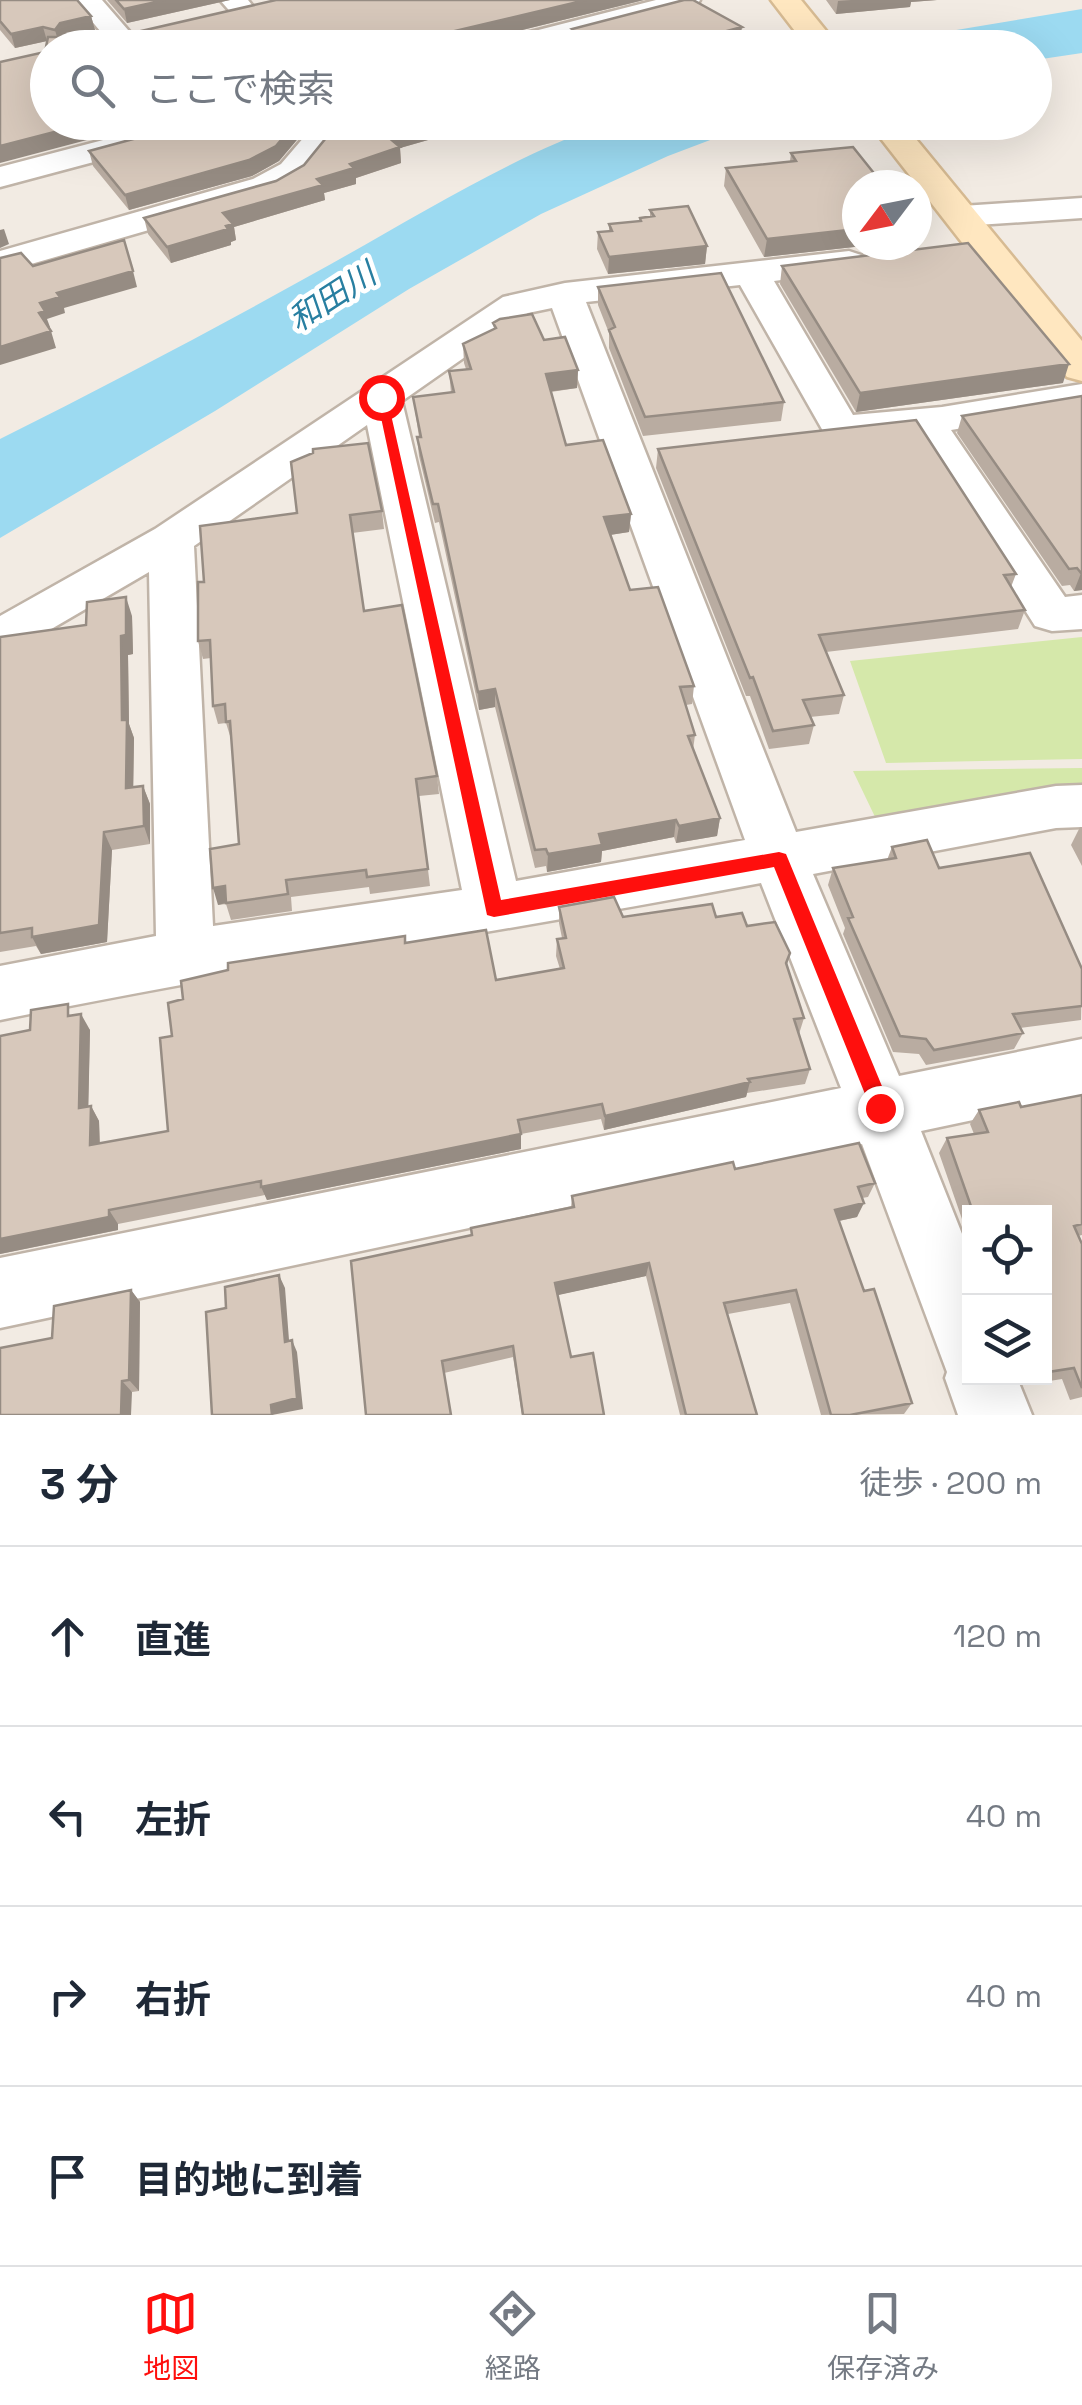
<!DOCTYPE html>
<html lang="ja">
<head>
<meta charset="utf-8">
<style>
	:root { --surface:#fff; --page:#f6f6f7; --text:#1f2937; --muted:#747a83; --line:#e0e1e3; --accent:#ff0f0d }
	body { margin:0; font-family:"Space Grotesk","Noto Sans JP",sans-serif; background:var(--page); color:var(--text) }
	.controls { position:absolute; right:30px; bottom:30px; display:grid; overflow:hidden; border-radius:0px; box-shadow:0 10px 40px #0002 }
	.controls button { width:90px; height:90px; display:grid; place-items:center; padding:0; border:0; border-bottom:2px solid var(--line); background:var(--surface); color:var(--text); font:50px sans-serif }
	.compass { position:absolute; left:842px; top:170px; width:90px; height:90px; border-radius:50%; background:var(--surface); box-shadow:0 10px 40px #0002; rotate:238deg }
	.stop { position:absolute; width:30px; height:30px; margin:-22px; border:8px solid #ff0f0d; border-radius:50%; background:#fff }
	.stop.end { background:#ff0f0d; border-color:#fff; box-shadow:0 2px 10px #0008 }
	.list { margin:0; padding:0; list-style:none }
	h2 { display:flex; justify-content:space-between; align-items:center; height:130px; margin:0; padding:0 40px; font-size:42px }
	h2 small { font-size:32px; font-weight:400; color:var(--muted) }
	.list li { display:grid; grid-template-columns:65px 1fr auto; gap:30px; align-items:center; box-sizing:border-box; height:180px; padding:0 40px; border-top:2px solid var(--line) }
	.list b { display:block; font-size:38px; white-space:nowrap }
	.list em { font-size:32px; font-style:normal; color:var(--muted) }
	.icon { flex:none; width:55px; height:55px; fill:none; stroke:currentColor; stroke-width:2; stroke-linecap:round; stroke-linejoin:round }
	.map { position:relative; flex:none; width:1082px; height:1415px; overflow:hidden }
	.search { position:absolute; background:var(--surface); box-shadow:0 10px 40px #0002; left:30px; right:30px; top:30px; height:110px; display:flex; align-items:center; gap:25px; box-sizing:border-box; padding:0 35px; border-radius:55px; color:var(--muted); font-size:38px }
	.sheet { height:850px; background:var(--surface) }
	nav { display:flex; justify-content:space-around; align-items:center; box-sizing:border-box; height:140px; border-top:2px solid var(--line); background:var(--surface); font-size:28px; color:var(--muted) }
	nav a { display:grid; justify-items:center; gap:5px }
	nav .on { color:var(--accent) }
	.map>svg:first-child { display:block }
</style>
</head>
<body>
<div class="map">
<svg width="1082" height="1415" viewBox="0 0 1082 1415">
	<rect width="100%" height="100%" fill="#f2ebe3"/>
	<!-- green -->
	<path fill="#d5e8aa" d="M 1082,637 L 1082,759 L 886,763 L 850,661 Z
		M 1082,768 L 1082,786 L 877,821 L 853,771 Z"/>
	<!-- water -->
	<path fill="#9cdaf1" d="M 1082,9 L 1082,53 L 1035,60 L 1034,48 L 854,47 Z
		M 610,122 L 755,123 L 668,156 L 541,214 L 409,289 L 215,411 L 0,538 L 0,439 C 112,383 222,325 331,264 C 422,213 511,157 610,122 Z"/>
	<g fill="none" stroke-linecap="round" stroke-linejoin="round">
		<!-- street casing -->
		<g stroke="#c0b4a8" stroke-width="5">
			<path id="street" d="M 74,0 L 102,0 L 135,38 L 131,44 L 111,44 Z
				M 220,0 L 248,0 L 256,10 L 252,16 L 234,16 Z
				M 656,0 L 700,0 L 696,6 L 536,48 L 487,48 L 491,42 Z
				M 172,122 L 225,122 L 221,128 L 0,187 L 0,167 Z
				M 317,122 L 349,122 L 303,178 L 277,193 L 0,273 L 0,251 L 253,179 L 281,164 Z
				M 1082,198 L 1082,218 L 962,226 L 950,223 L 945,216 L 950,209 L 962,206 Z
				M 849,251 L 861,255 L 867,262 L 861,269 L 774,281 L 853,415 L 942,407 L 1082,384 L 1082,408 L 951,430 L 1065,597 L 1082,595 L 1082,629 L 1052,631 L 1035,626 L 913,434 L 841,442 L 827,438 L 740,285 L 586,302 L 796,832 L 1056,786 L 1082,785 L 1082,827 L 1056,828 L 813,874 L 899,1076 L 1082,1039 L 1082,1097 L 921,1131 L 970,1254 L 970,1378 L 1017,1378 L 1032,1415 L 958,1415 L 945,1378 L 947,1372 L 862,1144 L 0,1328 L 0,1258 L 841,1088 L 761,883 C 508,931 252,968 0,1020 L 0,966 L 156,936 L 149,572 L 17,649 L 0,654 L 0,616 L 155,529 L 503,297 L 565,283 ZM 552,308 L 745,840 L 516,881 L 402,401 L 528,313 ZM 367,425 L 462,890 L 213,926 L 194,546 Z"/>
		</g>
		<!-- secondary casing -->
		<g stroke="#d7bb93" stroke-width="5">
			<path id="secondary" d="M 771,0 L 801,0 L 840,48 L 808,48 Z
				M 868,122 L 902,122 L 1082,341 L 1082,381 L 1067,377 Z"/>
		</g>
		<!-- street -->
		<use href="#street" fill="#fff" fill-rule="evenodd"/>
		<!-- secondary -->
		<use href="#secondary" fill="#ffe7c0" fill-rule="evenodd"/>
	</g>
	<!-- wall -->
	<path fill="#b9aca1" d="M 0,0 L 91,16 L 95,30 L 64,37 L 115,37 L 644,0 L 449,48 L 48,48 L 45,52 L 47,41 L 15,48 L 0,30 Z
		M 107,0 L 230,0 L 127,23 Z
		M 826,0 L 937,0 L 911,2 L 910,7 L 836,14 Z
		M 572,29 L 740,41 L 714,48 L 578,48 L 571,43 Z
		M 196,122 L 312,122 L 279,161 L 252,176 L 129,210 L 93,166 L 89,151 Z
		M 484,124 L 400,148 L 401,163 L 356,178 L 356,184 L 324,193 L 325,200 L 234,227 L 236,240 L 231,242 L 231,245 L 171,263 L 148,234 L 144,218 L 276,181 L 304,165 Z
		M 791,153 L 857,245 L 872,245 L 764,257 L 724,186 L 726,168 L 790,161 Z
		M 650,210 L 707,246 L 705,264 L 608,274 L 597,249 L 598,232 L 609,231 L 609,224 L 640,221 L 640,218 L 650,217 Z
		M 782,266 L 1063,383 L 856,412 L 780,284 Z
		M 598,287 L 784,402 L 781,421 L 643,436 L 609,348 L 609,333 L 598,305 Z
		M 493,323 L 544,340 L 578,370 L 577,388 L 551,392 L 566,445 L 631,514 L 629,532 L 610,535 L 630,590 L 694,686 L 692,704 L 686,705 L 695,735 L 693,750 L 720,818 L 717,836 L 676,843 L 674,837 L 602,851 L 601,862 L 547,872 L 546,866 L 535,868 L 495,707 L 479,710 L 439,522 L 435,523 L 419,456 L 417,437 L 419,437 L 413,397 L 451,393 L 449,371 L 466,369 L 464,363 L 463,344 L 494,329 Z
		M 1082,396 L 1082,590 L 1074,591 L 1070,585 L 1062,586 L 957,433 L 962,416 Z
		M 658,449 L 1016,574 L 1011,587 L 1025,610 L 1018,629 L 826,652 L 844,695 L 839,714 L 810,717 L 814,725 L 809,744 L 769,749 L 750,696 L 746,696 L 656,468 Z
		M 382,511 L 384,529 L 352,533 L 364,611 L 437,776 L 439,794 L 419,796 L 430,886 L 370,894 L 369,887 L 291,897 L 292,911 L 231,920 L 226,904 L 218,905 L 239,844 L 231,739 L 226,723 L 218,724 L 213,706 L 211,658 L 203,659 L 198,641 L 204,582 L 297,513 Z
		M 132,616 L 133,654 L 128,655 L 129,724 L 134,738 L 133,787 L 143,786 L 150,804 L 150,844 L 112,850 L 107,942 L 41,954 L 36,946 L 0,952 L 0,637 L 86,625 Z
		M 1080,827 L 1082,827 L 1082,866 L 1071,845 Z
		M 892,847 L 939,868 L 1082,969 L 1081,1020 L 1020,1028 L 1023,1033 L 1014,1049 L 926,1065 L 919,1054 L 893,1052 L 843,934 L 845,928 L 828,885 L 833,868 L 887,860 Z
		M 559,907 L 623,917 L 716,917 L 747,926 L 790,953 L 787,965 L 804,1018 L 799,1034 L 810,1069 L 805,1084 L 747,1093 L 746,1097 L 604,1130 L 601,1119 L 521,1134 L 521,1149 L 267,1200 L 265,1195 L 118,1224 L 118,1230 L 0,1254 L 0,1036 L 30,1030 L 74,1015 L 90,1030 L 88,1107 L 91,1106 L 99,1121 L 100,1143 L 168,1131 L 172,1036 L 405,943 L 496,980 L 560,969 L 556,956 L 557,939 L 562,938 L 559,923 Z
		M 1082,1095 L 1082,1235 L 1078,1236 L 1082,1244 L 1082,1397 L 1070,1400 L 1062,1379 L 1037,1383 L 1035,1378 L 1044,1378 L 1044,1212 L 970,1212 L 970,1242 L 939,1153 L 947,1138 L 974,1134 L 970,1124 L 979,1110 L 1021,1107 Z
		M 735,1169 L 875,1183 L 868,1197 L 862,1198 L 857,1217 L 839,1221 L 864,1291 L 912,1403 L 904,1414 L 821,1415 L 790,1303 L 728,1314 L 757,1415 L 680,1415 L 646,1276 L 557,1295 L 571,1357 L 604,1415 L 522,1415 L 513,1357 L 444,1373 L 351,1261 L 472,1235 L 571,1208 L 572,1196 Z
		M 131,1290 L 140,1302 L 139,1391 L 132,1392 L 52,1338 Z"/>
	<!-- shaded-wall -->
	<path fill="#968c83" d="M 165,0 L 230,0 L 127,23 L 124,9 Z
		M 586,0 L 644,0 L 449,48 L 417,48 L 417,40 Z
		M 851,0 L 937,0 L 911,2 L 910,7 L 836,14 L 838,1 Z
		M 91,16 L 95,30 L 64,37 L 59,44 L 55,30 L 60,23 Z
		M 43,27 L 47,41 L 15,48 L 11,34 Z
		M 742,27 L 740,41 L 714,48 L 663,48 Z
		M 93,122 L 155,122 L 0,163 L 0,146 Z
		M 296,122 L 312,122 L 279,161 L 252,176 L 129,210 L 125,195 Z
		M 437,122 L 484,122 L 484,124 L 400,148 L 401,163 L 356,178 L 356,184 L 324,193 L 325,200 L 234,227 L 236,240 L 231,242 L 231,245 L 171,263 L 167,247 L 223,213 L 317,179 L 350,164 L 387,136 Z
		M 926,221 L 922,239 L 917,240 L 917,222 Z
		M 4,229 L 9,244 L 0,248 L 0,230 Z
		M 857,229 L 857,245 L 872,245 L 764,257 L 767,239 Z
		M 707,246 L 705,264 L 608,274 L 609,257 Z
		M 133,271 L 137,287 L 64,308 L 65,313 L 47,319 L 50,327 L 44,329 L 39,313 L 40,303 L 57,293 Z
		M 51,331 L 56,348 L 0,365 L 0,347 Z
		M 1069,364 L 1063,383 L 856,412 L 860,393 Z
		M 578,370 L 577,388 L 546,392 L 546,374 Z
		M 631,514 L 629,532 L 603,536 L 604,517 Z
		M 1082,573 L 1082,590 L 1074,591 L 1081,573 Z
		M 126,597 L 132,616 L 133,654 L 128,655 L 129,724 L 134,738 L 133,806 L 126,788 L 122,720 L 121,636 Z
		M 495,689 L 495,707 L 479,710 L 478,692 Z
		M 143,786 L 150,804 L 150,844 L 144,826 Z
		M 720,818 L 717,836 L 676,843 L 679,826 Z
		M 676,820 L 674,837 L 602,851 L 601,862 L 547,872 L 548,854 L 599,834 Z
		M 104,832 L 112,850 L 107,942 L 41,954 L 32,937 Z
		M 225,886 L 230,902 L 218,905 L 213,888 Z
		M 81,1014 L 90,1030 L 88,1123 L 79,1108 Z
		M 750,1082 L 746,1097 L 604,1130 L 605,1116 Z
		M 91,1106 L 99,1121 L 100,1159 L 90,1145 Z
		M 521,1134 L 521,1149 L 267,1200 L 261,1187 Z
		M 864,1203 L 857,1217 L 829,1223 L 835,1210 Z
		M 109,1210 L 118,1224 L 118,1230 L 0,1254 L 0,1239 Z
		M 649,1263 L 646,1276 L 554,1296 L 555,1283 Z
		M 279,1275 L 285,1288 L 290,1353 L 285,1342 Z
		M 131,1290 L 140,1302 L 139,1391 L 129,1380 Z
		M 292,1340 L 297,1352 L 303,1409 L 272,1415 L 271,1405 Z
		M 122,1381 L 132,1392 L 131,1415 L 121,1415 Z"/>
	<!-- building -->
	<path fill="#d7c8bb" stroke="#968c83" stroke-width="2.5" d="M 0,0 L 77,0 L 91,16 L 60,23 L 55,30 L 43,27 L 11,34 L 0,21 Z
		M 116,0 L 165,0 L 124,9 Z
		M 276,0 L 586,0 L 417,40 L 424,46 L 417,48 L 48,48 L 48,122 L 93,122 L 0,146 L 0,62 L 45,52 L 48,37 L 115,37 Z
		M 684,0 L 693,0 L 742,27 L 663,48 L 598,48 L 572,29 Z
		M 196,122 L 296,122 L 276,146 L 249,160 L 125,195 L 89,151 Z
		M 339,122 L 437,122 L 387,136 L 400,147 L 350,164 L 354,168 L 317,179 L 323,185 L 223,213 L 233,224 L 226,226 L 228,229 L 167,247 L 144,218 L 276,181 L 304,165 Z
		M 853,147 L 881,182 L 893,181 L 897,185 L 857,185 L 857,229 L 767,239 L 726,168 L 796,161 L 791,153 Z
		M 688,206 L 707,246 L 609,257 L 598,232 L 612,231 L 609,224 L 641,221 L 640,218 L 654,216 L 650,210 Z
		M 917,210 L 926,221 L 917,222 Z
		M 124,240 L 133,271 L 57,293 L 60,297 L 40,303 L 45,311 L 39,313 L 51,331 L 0,347 L 0,258 L 21,253 L 33,266 Z
		M 968,243 L 1069,364 L 860,393 L 782,266 Z
		M 721,273 L 784,402 L 645,417 L 609,330 L 615,327 L 598,287 Z
		M 532,314 L 544,340 L 565,337 L 578,370 L 546,374 L 566,445 L 603,440 L 631,514 L 604,517 L 630,590 L 658,587 L 694,686 L 680,687 L 695,735 L 688,736 L 720,818 L 679,826 L 676,820 L 599,834 L 602,845 L 548,854 L 546,849 L 535,850 L 495,689 L 478,692 L 438,504 L 433,504 L 417,437 L 421,437 L 413,397 L 454,392 L 449,371 L 471,369 L 463,344 L 496,328 L 493,323 L 500,319 Z
		M 1082,396 L 1082,573 L 1081,573 L 1077,568 L 1069,569 L 962,416 Z
		M 916,420 L 1016,574 L 1004,575 L 1025,610 L 819,635 L 844,695 L 803,700 L 814,725 L 773,731 L 753,677 L 750,678 L 658,449 Z
		M 368,443 L 382,511 L 350,515 L 364,611 L 402,605 L 437,776 L 416,779 L 428,869 L 367,877 L 366,870 L 286,880 L 288,894 L 226,903 L 225,886 L 213,888 L 210,849 L 239,844 L 230,721 L 226,722 L 225,704 L 213,706 L 210,640 L 198,641 L 198,582 L 204,582 L 200,526 L 297,513 L 291,462 L 313,453 L 313,449 Z
		M 126,597 L 126,635 L 121,636 L 122,720 L 127,720 L 126,788 L 143,786 L 144,826 L 104,832 L 99,925 L 32,937 L 32,928 L 0,933 L 0,637 L 86,625 L 87,602 Z
		M 927,840 L 939,868 L 1030,853 L 1082,969 L 1082,1006 L 1013,1014 L 1023,1033 L 934,1050 L 926,1039 L 900,1036 L 848,918 L 853,917 L 833,868 L 896,858 L 892,847 Z
		M 614,897 L 623,917 L 712,904 L 716,917 L 742,913 L 747,926 L 775,922 L 790,953 L 786,963 L 804,1018 L 794,1019 L 810,1069 L 748,1079 L 750,1082 L 605,1116 L 602,1104 L 518,1120 L 521,1134 L 261,1187 L 261,1181 L 109,1210 L 109,1217 L 0,1239 L 0,1036 L 30,1030 L 31,1010 L 68,1004 L 68,1016 L 81,1014 L 79,1108 L 91,1106 L 90,1145 L 168,1131 L 160,1038 L 172,1036 L 168,1003 L 183,999 L 181,981 L 228,970 L 228,963 L 405,936 L 405,943 L 486,930 L 496,980 L 564,968 L 557,939 L 566,938 L 559,907 Z
		M 1082,1095 L 1082,1224 L 1074,1226 L 1082,1244 L 1082,1388 L 1074,1368 L 1048,1372 L 1044,1362 L 1044,1212 L 973,1212 L 947,1138 L 988,1132 L 979,1110 L 1019,1102 L 1021,1107 Z
		M 859,1143 L 875,1183 L 858,1187 L 864,1203 L 835,1210 L 864,1291 L 874,1289 L 912,1403 L 850,1415 L 831,1415 L 796,1290 L 724,1303 L 757,1415 L 686,1415 L 649,1263 L 555,1283 L 571,1357 L 593,1353 L 604,1415 L 523,1415 L 513,1346 L 442,1361 L 451,1415 L 366,1415 L 351,1261 L 472,1235 L 471,1228 L 574,1207 L 572,1196 L 733,1162 L 735,1169 Z
		M 279,1275 L 285,1342 L 292,1340 L 297,1398 L 271,1405 L 272,1415 L 212,1415 L 206,1312 L 226,1308 L 225,1287 Z
		M 131,1290 L 129,1380 L 122,1381 L 121,1415 L 0,1415 L 0,1348 L 52,1338 L 54,1306 Z"/>
	<!-- route -->
	<path fill="#ff0f0d" d="M 376,394 L 387,397 L 501,900 L 779,852 L 786,854 L 891,1108 L 888,1114 L 873,1114 L 774,867 L 494,917 L 487,915 Z"/>
	<g text-anchor="middle" dominant-baseline="central" stroke-width="9" stroke-linejoin="round" paint-order="stroke">
		<!-- far-water labels -->
		<g font-size="32" font-style="italic" fill="#287fa1" stroke="#fff">
			<text transform="translate(332 297) rotate(-33)">和田川</text>
		</g>
	</g>
</svg>
<div class="controls">
<button><svg class="icon" aria-label="locate" viewBox="0 0 24 24"><circle cx="12" cy="12" r="6"/><path d="M12 2v4M12 18v4M2 12h4M18 12h4"/></svg></button>
<button><svg class="icon" aria-label="layers" viewBox="0 0 24 24"><path d="M12 4l9 5-9 5-9-5zM3 14l9 5 9-5"/></svg></button>
</div>
<svg class="compass" viewBox="-18 -18 36 36"><path d="M0-13l5 13h-10z" fill="#e53935"/><path d="M0 13l5-13h-10z" fill="#747a83"/></svg>
<div class="stop" style="left:381px;top:397px"></div>
<div class="stop end" style="left:880px;top:1108px"></div>
<div class="search"><svg class="icon" aria-label="search" viewBox="0 0 24 24"><circle cx="10" cy="10" r="6"/><path d="M15 15l6 6"/></svg>ここで検索</div>
</div>
<section class="sheet">
<h2>3 分<small>徒歩 · 200 m</small></h2>
<ul class="list">
<li><svg class="icon" aria-label="ahead" viewBox="0 0 24 24"><path d="M12 20V5M6 11l6-6 6 6"/></svg><div><b>直進</b></div><em>120 m</em></li>
<li><svg class="icon" aria-label="left" viewBox="0 0 24 24"><path d="M17 20v-9H6M10 6l-5 5 5 5"/></svg><div><b>左折</b></div><em>40 m</em></li>
<li><svg class="icon" aria-label="right" viewBox="0 0 24 24"><path d="M7 20v-9h11M14 6l5 5-5 5"/></svg><div><b>右折</b></div><em>40 m</em></li>
<li><svg class="icon" aria-label="arrive" viewBox="0 0 24 24"><path d="M6 21V4h12l-3 4 3 4H6"/></svg><div><b>目的地に到着</b></div></li>
</ul>
</section>
<nav>
<a class="on"><svg class="icon" aria-label="map" viewBox="0 0 24 24"><path d="M3 6l6-2 6 2 6-2v14l-6 2-6-2-6 2zM9 4v14M15 6v14"/></svg>地図</a>
<a><svg class="icon" aria-label="directions" viewBox="0 0 24 24"><path d="M12 3l9 9-9 9-9-9zM9 14v-3h6M13 9l2 2-2 2"/></svg>経路</a>
<a><svg class="icon" aria-label="saved" viewBox="0 0 24 24"><path d="M7 4h10v16l-5-4-5 4z"/></svg>保存済み</a>
</nav>
</body>
</html>
